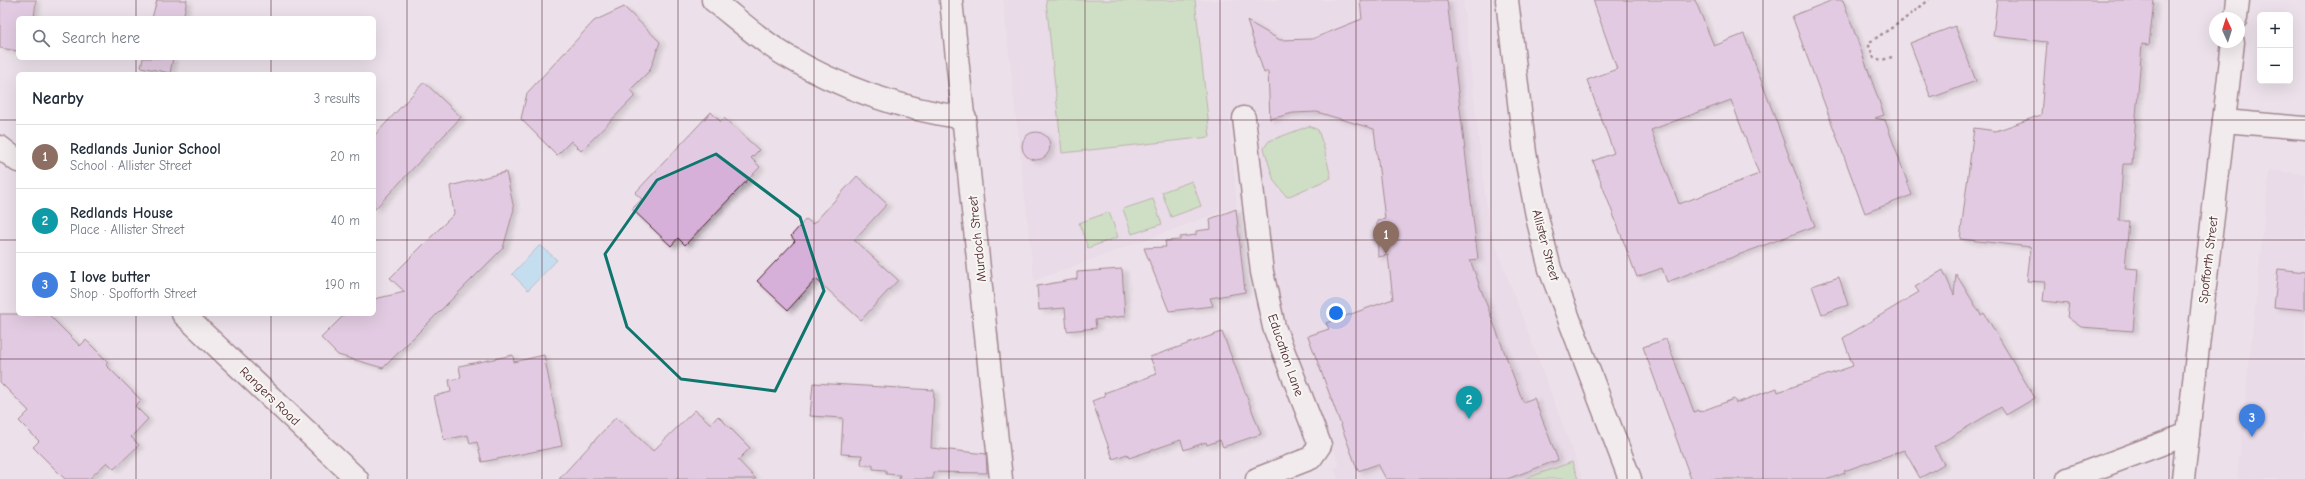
<!DOCTYPE html>
<html lang="en">
<head>
<meta charset="utf-8">
<style>
	:root { --surface:#fff; --page:#f6f6f7; --text:#1f2937; --muted:#747a83; --line:#e0e1e3; --accent:#db2777 }
	body { margin:0; font-family:"Comic Neue",sans-serif; background:var(--page); color:var(--text) }
	.controls { position:absolute; right:12px; top:12px; display:grid; overflow:hidden; border-radius:6px; box-shadow:0 4px 16px #0002 }
	.controls button { width:36px; height:36px; display:grid; place-items:center; padding:0; border:0; border-bottom:1px solid var(--line); background:var(--surface); color:var(--text); font:20px sans-serif }
	.compass { position:absolute; left:2209px; top:12px; width:36px; height:36px; border-radius:50%; background:var(--surface); box-shadow:0 4px 16px #0002; rotate:356deg }
	.you { position:absolute; left:1336px; top:313px; width:14px; height:14px; margin:-10px; border:3px solid #fff; border-radius:50%; background:#1a73e8; box-shadow:0 0 0 6px #1a73e833 }
	.badge { display:grid; place-items:center; width:26px; height:26px; border-radius:50%; background:var(--accent); color:#fff; font-size:13px; font-weight:700 }
	.pin { position:absolute; translate:-50% -33px; filter:drop-shadow(0 1px 2px #0008) }
	.pin::after { content:''; position:absolute; top:21px; width:14px; height:12px; background:inherit; clip-path:polygon(0 0,100% 0,50% 100%) }
	.list { margin:0; padding:0; list-style:none }
	h2 { display:flex; justify-content:space-between; align-items:center; height:52px; margin:0; padding:0 16px; font-size:17px }
	h2 small { font-size:13px; font-weight:400; color:var(--muted) }
	.list li { display:grid; grid-template-columns:26px 1fr auto; gap:12px; align-items:center; box-sizing:border-box; height:64px; padding:0 16px; border-top:1px solid var(--line) }
	.list b { display:block; font-size:15px; white-space:nowrap }
	.list p { margin:0; font-size:13px; white-space:nowrap; color:var(--muted) }
	.list em { font-size:13px; font-style:normal; color:var(--muted) }
	.icon { flex:none; width:22px; height:22px; fill:none; stroke:currentColor; stroke-width:2; stroke-linecap:round; stroke-linejoin:round }
	.map { position:relative; flex:none; width:2305px; height:479px; overflow:hidden }
	.search { position:absolute; background:var(--surface); box-shadow:0 4px 16px #0002; left:16px; top:16px; width:360px; height:44px; display:flex; align-items:center; gap:10px; box-sizing:border-box; padding:0 14px; border-radius:6px; color:var(--muted); font-size:15px }
	.panel { position:absolute; background:var(--surface); box-shadow:0 4px 16px #0002; left:16px; top:72px; width:360px; height:244px; border-radius:6px }
	.map>svg:first-child { display:block }
</style>
</head>
<body>
<div class="map">
<svg width="2305" height="479" viewBox="0 0 2305 479">
	<defs>
		<filter id="shadow"><feDropShadow dx="4.5" dy="2.5" stdDeviation="2" flood-color="#0004"/></filter>
	</defs>
	<rect width="100%" height="100%" fill="#ece1ea"/>
	<filter id="ink" filterUnits="userSpaceOnUse"><feTurbulence type="fractalNoise" baseFrequency=".025" numOctaves="2"/><feDisplacementMap in="SourceGraphic" scale="8" xChannelSelector="R" yChannelSelector="G"/><feConvolveMatrix kernelMatrix="1 2 1 2 8 2 1 2 1" color-interpolation-filters="sRGB"/></filter>
	<g filter="url(#ink)">
		<!-- built -->
		<path fill="#e5d2e5" d="M 1003,0 L 1463,0 L 1489,227 L 1583,479 L 1338,479 L 1334,468 L 1339,465 L 1277,300 L 1257,111 L 1229,115 L 1237,206 L 1034,281 Z
			M 2269,170 L 2305,174 L 2305,479 L 2237,479 Z"/>
		<!-- green -->
		<path fill="#acdb9b" stroke="#7b7d63" d="M 1046,0 L 1195,0 L 1210,137 L 1062,153 Z
			M 1309,126 L 1318,130 L 1324,148 L 1331,178 L 1287,197 L 1274,181 L 1264,148 L 1269,141 Z
			M 1192,181 L 1201,206 L 1171,217 L 1162,192 Z
			M 1153,199 L 1162,224 L 1132,234 L 1123,209 Z
			M 1109,212 L 1118,237 L 1088,248 L 1079,223 Z
			M 1572,462 L 1578,479 L 1524,479 Z"/>
		<!-- water -->
		<path fill="#95d9f7" stroke="#778fa5" d="M 540,245 L 557,260 L 528,290 L 512,274 Z"/>
		<!-- building -->
		<path fill="#d6b0d9" stroke="#4a1f2b" fill-rule="evenodd" filter="url(#shadow)" d="M 0,0 L 36,0 L 34,18 L 18,18 L 18,51 L 0,48 Z
			M 157,0 L 187,0 L 183,18 L 152,18 Z
			M 1360,0 L 1447,0 L 1478,259 L 1470,260 L 1523,402 L 1534,398 L 1558,460 L 1507,479 L 1386,479 L 1378,464 L 1358,471 L 1308,336 L 1329,329 L 1326,323 L 1393,299 L 1388,255 L 1378,257 L 1377,221 L 1385,219 L 1374,129 L 1317,112 L 1293,113 L 1270,119 L 1268,71 L 1264,73 L 1247,21 L 1280,40 L 1312,39 L 1362,19 Z
			M 1593,0 L 1695,0 L 1714,46 L 1744,34 L 1815,226 L 1667,282 L 1662,268 L 1637,277 L 1593,161 L 1614,153 L 1587,80 L 1617,69 ZM 1731,100 L 1759,174 L 1679,204 L 1651,130 Z
			M 1833,0 L 1843,0 L 1884,115 L 1875,118 L 1885,120 L 1912,195 L 1865,213 L 1792,16 Z
			M 1997,0 L 2154,0 L 2149,45 L 2142,44 L 2132,164 L 2123,164 L 2119,221 L 2129,221 L 2125,268 L 2138,269 L 2133,331 L 2081,327 L 2067,317 L 2069,304 L 2043,301 L 2045,282 L 2027,281 L 2031,247 L 1960,239 L 1974,128 L 1996,131 L 2041,115 L 2047,42 L 1993,36 Z
			M 624,7 L 660,42 L 650,70 L 630,90 L 636,95 L 581,151 L 571,141 L 557,155 L 521,119 L 527,93 L 594,21 Z
			M 1955,26 L 1976,81 L 1931,98 L 1910,43 Z
			M 143,58 L 173,58 L 170,73 L 141,67 Z
			M 424,82 L 461,117 L 374,210 L 374,136 Z
			M 711,112 L 721,122 L 724,118 L 759,150 L 751,158 L 760,167 L 685,245 L 678,238 L 671,246 L 632,209 L 642,199 L 635,193 Z
			M1022 146a14 14 0 1 1 28 0a14 14 0 1 1-28 0Z
			M 506,172 L 514,209 L 503,248 L 383,368 L 338,355 L 321,338 L 345,314 L 374,314 L 374,299 L 405,292 L 390,278 L 454,214 L 450,186 Z
			M 857,176 L 887,204 L 854,240 L 898,280 L 861,320 L 816,279 L 788,310 L 757,281 L 795,241 L 791,236 L 806,219 L 813,224 Z
			M 1236,209 L 1245,292 L 1210,298 L 1213,306 L 1169,311 L 1144,248 L 1166,247 L 1165,241 L 1180,240 L 1180,237 L 1196,235 L 1196,231 L 1211,229 L 1210,219 Z
			M 1122,269 L 1125,316 L 1095,320 L 1096,328 L 1067,331 L 1065,308 L 1039,310 L 1037,286 L 1077,279 L 1077,272 Z
			M 2278,269 L 2305,272 L 2305,310 L 2274,307 Z
			M 1943,270 L 1954,295 L 1956,274 L 1981,315 L 1984,313 L 2035,398 L 2006,415 L 2001,407 L 1934,447 L 1944,464 L 1920,478 L 1904,450 L 1844,471 L 1845,473 L 1829,479 L 1691,479 L 1643,347 L 1666,339 L 1694,412 L 1698,410 L 1699,412 L 1734,399 L 1736,403 L 1777,388 L 1778,392 L 1853,366 L 1843,338 L 1919,292 L 1915,287 Z
			M 1839,277 L 1848,305 L 1822,314 L 1812,286 Z
			M 0,314 L 48,314 L 80,346 L 86,340 L 108,362 L 106,365 L 141,400 L 135,406 L 148,419 L 131,437 L 139,445 L 114,469 L 107,462 L 89,479 L 65,479 L 33,447 L 39,441 L 19,421 L 29,411 L 0,382 Z
			M 1222,332 L 1261,434 L 1223,447 L 1220,440 L 1207,445 L 1206,442 L 1184,450 L 1181,440 L 1129,458 L 1127,454 L 1113,459 L 1092,401 L 1105,396 L 1104,393 L 1157,374 L 1150,357 Z
			M 513,355 L 514,362 L 544,355 L 562,446 L 482,462 L 477,442 L 470,444 L 468,435 L 444,440 L 434,396 L 451,392 L 449,380 L 461,378 L 459,366 Z
			M 813,383 L 934,390 L 931,448 L 986,454 L 987,473 L 933,472 L 933,479 L 899,479 L 900,475 L 886,474 L 886,470 L 873,469 L 873,465 L 861,465 L 862,455 L 841,454 L 843,418 L 810,416 Z
			M 695,410 L 711,424 L 718,416 L 750,448 L 738,460 L 756,479 L 559,479 L 616,417 L 653,451 Z"/>
		<g fill="none" stroke-linecap="round" stroke-linejoin="round">
			<!-- minor casing -->
			<g stroke="#4a1f2b" stroke-width="25">
				<path id="minor" d="M 713,0 C 736,18 760,40 785,55 C 840,88 901,109 965,118
					M 951,0 L 1001,479
					M 1507,0 L 1525,153 L 1538,221 L 1550,269 L 1630,479
					M 1244,118 L 1262,272 L 1274,327 L 1320,445 L 1311,458 L 1257,479
					M 2224,121 L 2305,128
					M 0,147 L 18,161
					M 183,314 L 357,479
					M 2183,479 L 2188,434"/>
			</g>
			<!-- major casing -->
			<g stroke="#4a1f2b" stroke-width="25">
				<path id="major" d="M 2236,18 L 2238,0
					M 2068,479 L 2188,434 L 2233,42"/>
			</g>
			<!-- path -->
			<path stroke="#4a1f2b" stroke-width="2.5" stroke-dasharray="3 3" stroke-linecap="butt" d="M 1892,57 L 1882,60 L 1874,58 L 1869,46 L 1870,42 L 1902,21 L 1929,0"/>
			<!-- minor -->
			<use href="#minor" stroke="#f6f6f2" stroke-width="22"/>
			<!-- major -->
			<use href="#major" stroke="#f6f6f2" stroke-width="22"/>
		</g>
	</g>
	<!-- marked area -->
	<path d="M0 0H2305V479H0ZM 716,154 L 800,217 L 824,291 L 775,391 L 681,379 L 627,327 L 605,254 L 657,180 Z" fill="#ece1ea" fill-opacity=".55" fill-rule="evenodd"/>
	<path fill="none" stroke="#0f766e" stroke-width="3" stroke-linejoin="round" d="M 716,154 L 800,217 L 824,291 L 775,391 L 681,379 L 627,327 L 605,254 L 657,180 Z"/>
	<!-- grid -->
	<path fill="none" stroke="#4a1f2b" stroke-width="1" stroke-opacity="0.55" d="M 136,0 L 136,18M 271,0 L 271,18M 407,0 L 407,479M 542,0 L 542,479M 678,0 L 678,479M 814,0 L 814,479M 949,0 L 949,479M 1085,0 L 1085,479M 1220,0 L 1220,479M 1356,0 L 1356,479M 1491,0 L 1491,479M 1627,0 L 1627,479M 1763,0 L 1763,479M 1898,0 L 1898,479M 2034,0 L 2034,479M 2169,0 L 2169,479M 136,58 L 136,74M 271,58 L 271,74M 0,120 L 18,120M 374,120 L 2305,120M 0,240 L 18,240M 374,240 L 2305,240M 136,314 L 136,479M 271,314 L 271,479M 0,359 L 2305,359"/>
	<g text-anchor="middle" dominant-baseline="central" stroke-width="4" stroke-linejoin="round" paint-order="stroke">
		<!-- street labels -->
		<g font-size="13" fill="#4a1f2b" stroke="#f6f6f2">
			<text transform="translate(977 239) rotate(-96)">Murdoch Street</text>
			<text transform="translate(1546 245) rotate(75)">Allister Street</text>
			<text transform="translate(2208 260) rotate(-83)">Spofforth Street</text>
			<text transform="translate(1286 355) rotate(71)">Education Lane</text>
			<text transform="translate(270 396) rotate(44)">Rangers Road</text>
		</g>
	</g>
</svg>
<div class="controls">
<button>+</button>
<button>−</button>
</div>
<svg class="compass" viewBox="-18 -18 36 36"><path d="M0-13l5 13h-10z" fill="#e53935"/><path d="M0 13l5-13h-10z" fill="#747a83"/></svg>
<div class="you"></div>
<div class="pin badge" style="left:1386px;top:254px;background:#8d6e63">1</div>
<div class="pin badge" style="left:1469px;top:419px;background:#0f9aa8">2</div>
<div class="pin badge" style="left:2252px;top:437px;background:#3f7fe0">3</div>
<div class="search"><svg class="icon" aria-label="search" viewBox="0 0 24 24"><circle cx="10" cy="10" r="6"/><path d="M15 15l6 6"/></svg>Search here</div>
<section class="panel">
<h2>Nearby<small>3 results</small></h2>
<ul class="list">
<li><span class="badge" style="background:#8d6e63">1</span><div><b>Redlands Junior School</b><p>School · Allister Street</p></div><em>20 m</em></li>
<li><span class="badge" style="background:#0f9aa8">2</span><div><b>Redlands House</b><p>Place · Allister Street</p></div><em>40 m</em></li>
<li><span class="badge" style="background:#3f7fe0">3</span><div><b>I love butter</b><p>Shop · Spofforth Street</p></div><em>190 m</em></li>
</ul>
</section>
</div>
</body>
</html>
